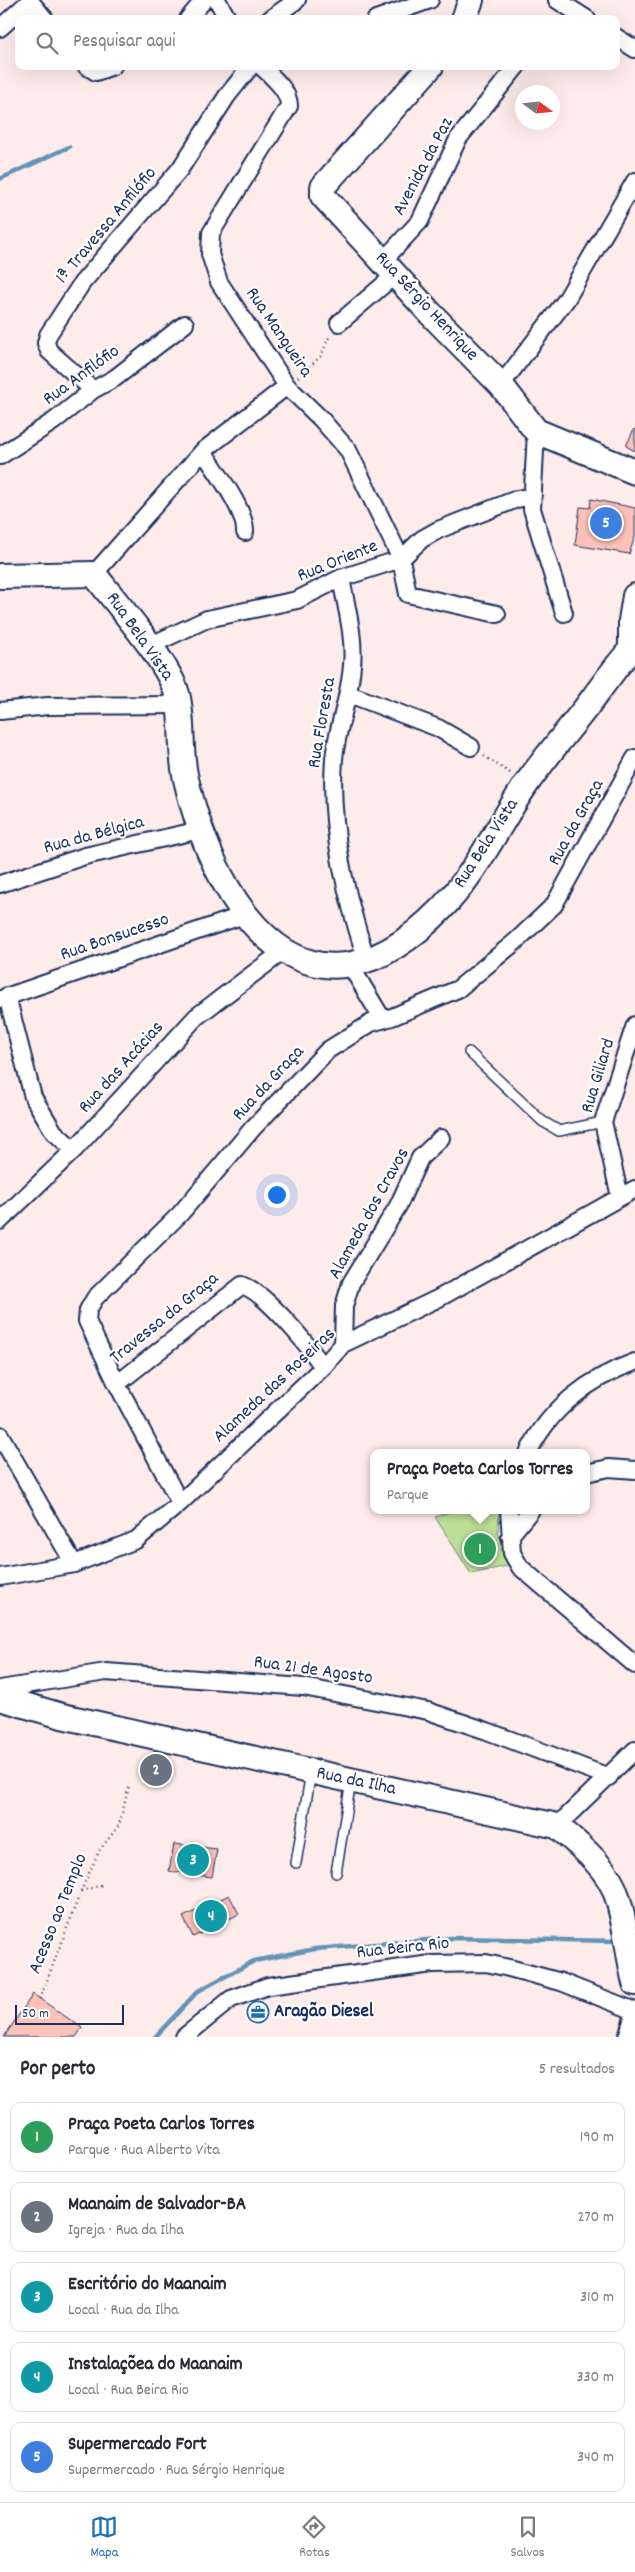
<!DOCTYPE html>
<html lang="pt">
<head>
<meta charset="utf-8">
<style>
	:root { --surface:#fff; --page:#f2f2f3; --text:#2b2b33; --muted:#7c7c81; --line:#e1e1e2; --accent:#1f6fb2 }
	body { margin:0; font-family:Dekko,sans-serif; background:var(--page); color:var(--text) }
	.compass { position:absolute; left:515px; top:85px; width:45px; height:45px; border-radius:50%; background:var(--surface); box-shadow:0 5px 20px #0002; rotate:105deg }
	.scale { position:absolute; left:15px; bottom:12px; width:109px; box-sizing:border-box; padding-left:5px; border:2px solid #1b2f5e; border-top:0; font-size:14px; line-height:18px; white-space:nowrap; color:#1b2f5e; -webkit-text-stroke:4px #fff; paint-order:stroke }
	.you { position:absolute; left:276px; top:1194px; width:18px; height:18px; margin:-12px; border:4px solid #fff; border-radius:50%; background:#1a73e8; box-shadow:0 0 0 8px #1a73e833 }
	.badge { display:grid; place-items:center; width:32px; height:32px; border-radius:50%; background:var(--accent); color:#fff; font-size:16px; font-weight:700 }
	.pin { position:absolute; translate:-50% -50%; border:2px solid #fff; box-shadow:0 1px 5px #0006 }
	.popup { position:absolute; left:370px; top:1449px; width:220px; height:65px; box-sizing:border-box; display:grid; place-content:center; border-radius:10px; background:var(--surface); filter:drop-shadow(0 1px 4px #0005); font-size:16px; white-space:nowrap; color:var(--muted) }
	.popup b { font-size:19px; color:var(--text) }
	.popup::after { content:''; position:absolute; left:50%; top:100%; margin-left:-10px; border:10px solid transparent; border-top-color:var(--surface) }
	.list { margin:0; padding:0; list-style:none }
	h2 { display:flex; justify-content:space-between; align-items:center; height:65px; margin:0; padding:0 20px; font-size:21px }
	h2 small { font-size:16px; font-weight:400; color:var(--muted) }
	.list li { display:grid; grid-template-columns:32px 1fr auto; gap:15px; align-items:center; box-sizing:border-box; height:70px; margin:0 10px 10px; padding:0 10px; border:1px solid var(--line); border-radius:10px }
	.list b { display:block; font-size:19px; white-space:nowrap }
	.list p { margin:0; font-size:16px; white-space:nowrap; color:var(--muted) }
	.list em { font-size:16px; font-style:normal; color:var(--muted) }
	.icon { flex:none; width:28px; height:28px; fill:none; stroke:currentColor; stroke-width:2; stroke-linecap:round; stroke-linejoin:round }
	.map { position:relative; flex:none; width:635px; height:2037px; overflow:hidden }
	.search { position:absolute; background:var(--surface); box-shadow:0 5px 20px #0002; left:15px; right:15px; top:15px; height:55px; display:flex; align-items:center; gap:12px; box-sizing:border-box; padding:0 18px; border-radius:10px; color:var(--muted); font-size:19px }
	.sheet { height:465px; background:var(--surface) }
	nav { display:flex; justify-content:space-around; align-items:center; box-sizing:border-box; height:70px; border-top:1px solid var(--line); background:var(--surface); font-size:14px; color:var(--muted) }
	nav a { display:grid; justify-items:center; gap:2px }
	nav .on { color:var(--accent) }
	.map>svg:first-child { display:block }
</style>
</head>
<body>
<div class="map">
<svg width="635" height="2037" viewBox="0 0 635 2037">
	<rect width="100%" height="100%" fill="#feecea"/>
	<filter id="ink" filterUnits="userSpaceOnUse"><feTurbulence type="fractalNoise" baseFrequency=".02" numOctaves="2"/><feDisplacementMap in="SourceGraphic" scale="10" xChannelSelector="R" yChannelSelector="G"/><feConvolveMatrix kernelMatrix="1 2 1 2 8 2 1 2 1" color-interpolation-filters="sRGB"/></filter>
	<g filter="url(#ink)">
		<!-- green -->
		<path fill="#bdde97" stroke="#6c867a" d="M 456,1510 L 499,1510 L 498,1533 L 511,1565 L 471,1574 L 435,1517 Z"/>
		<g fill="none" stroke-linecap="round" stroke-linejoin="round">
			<!-- stream -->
			<path stroke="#6393b8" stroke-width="4.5" d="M 0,179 L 69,147
				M 155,2037 L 198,1991 L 254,1961 L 315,1949 L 451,1938 L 620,1941"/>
		</g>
		<!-- building -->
		<path fill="#fcc1b8" stroke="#1b2f5e" d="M 634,429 L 635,430 L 635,451 L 626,446 Z
			M 591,499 L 635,508 L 635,537 L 629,554 L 575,545 L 580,507 L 590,508 Z
			M 174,1844 L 217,1849 L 212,1877 L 169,1871 Z
			M 229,1895 L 239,1914 L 193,1937 L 183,1917 Z
			M 33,1994 L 82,2028 L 76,2037 L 4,2037 Z"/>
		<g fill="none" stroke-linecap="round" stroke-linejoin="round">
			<!-- service casing -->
			<g stroke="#1b2f5e" stroke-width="12">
				<path id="service" d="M 469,1052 L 542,1121 L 559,1131 L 603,1122
					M 296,1863 L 311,1772
					M 336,1873 L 351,1781"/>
			</g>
			<!-- minor casing -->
			<g stroke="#1b2f5e" stroke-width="20">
				<path id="minor" d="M 217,0 L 228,19
					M 557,0 L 587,19
					M 30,1 L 45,19
					M 188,19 L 204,0
					M 270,19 L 297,0
					M 376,19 L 430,0
					M 0,28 L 31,0
					M 616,37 L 635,49
					M 86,66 L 96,72 L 113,66
					M 261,66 C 272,77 289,90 289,106 L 211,233 L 210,254 L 219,282 L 287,386 L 321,419 L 348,450 L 401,559 L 408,594 L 497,614
					M 383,261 L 420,221 L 458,139 L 517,66
					M 339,323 L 395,275
					M 501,385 L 566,300 L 635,181
					M 93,390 L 49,351 L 46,343 L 48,335 L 82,283 L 180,169 L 227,96 L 251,66
					M 536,431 L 532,509 L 564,613
					M 203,451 C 215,470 246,510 245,532
					M 0,456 L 54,421 L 93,390 L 115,378 L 185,324
					M 94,574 L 203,451 L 287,386
					M 341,578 C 346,606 355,637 352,665 C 350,697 337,727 334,759 C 329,828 346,896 367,961
					M 149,646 L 207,619 L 297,600 L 341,578 L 401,559 L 422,539 L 438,530 L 517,499 L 533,496
					M 349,694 L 438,728 L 471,747
					M 0,711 L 48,706 L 179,705
					M 0,884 L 85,856 L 200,830
					M 350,965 L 383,1020
					M 7,996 L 33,1097 L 54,1132 L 74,1150
					M 0,999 L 244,915
					M 620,1197 L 603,1122 L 635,1025
					M 0,1221 L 74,1150 L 196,1017 L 282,952
					M 343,1344 L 344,1306 L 351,1283 L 398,1206 L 420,1158 L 441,1138
					M 117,1384 L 242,1285 C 265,1292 309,1346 323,1367
					M 0,1435 L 74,1564
					M 528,1453 C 549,1409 589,1378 635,1362
					M 586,1473 L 609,1468 L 635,1470
					M 180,1503 L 117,1384 L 87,1321 L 88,1310 L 95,1298 L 180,1214 L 253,1128 L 328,1050 L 371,1023 L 392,1017 L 458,989 L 515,942 L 554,905 L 635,758
					M 509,1510 L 512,1553 L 520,1567 L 635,1665
					M 510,1536 L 531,1510
					M 0,1577 L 74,1564 L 136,1540 L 180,1503 L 323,1367 L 343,1344 L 439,1298 L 635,1189
					M 0,1689 L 106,1672 L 303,1687 L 428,1711 L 487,1731 L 609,1777
					M 557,1826 L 635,1750
					M 184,2037 L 231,1999 L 268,1986 L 432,1964 L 486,1963 L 509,1968 L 561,1982 L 635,2011
					M 627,2037 L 635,2011"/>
			</g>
			<!-- secondary casing -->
			<g stroke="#1b2f5e" stroke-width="28">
				<path id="secondary" d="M 464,19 L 471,0
					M 431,66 L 326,183 L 323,187 L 323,196 L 430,313 L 501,385 L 536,431 L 635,472
					M 0,576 L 94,574 C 116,603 168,661 177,694 C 184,721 179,751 186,779 C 217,914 310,1044 442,908 C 478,871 498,825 527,783 C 546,756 568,731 588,705 C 603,685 618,663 635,645
					M 631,650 L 631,621 L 635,596
					M 0,1698 L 62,1716 L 557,1826 C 579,1845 608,1867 617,1896 C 626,1924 628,1955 635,1983"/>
			</g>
			<!-- path -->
			<path stroke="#1b2f5e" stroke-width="2.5" stroke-dasharray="1 4" stroke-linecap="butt" d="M 298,377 L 321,356 L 330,335
				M 484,756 L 510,773
				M 81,1891 L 102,1885
				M 40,1999 L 81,1891 L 99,1851 L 119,1825 L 129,1786"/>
			<!-- service -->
			<use href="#service" stroke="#fff" stroke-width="9"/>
			<!-- minor -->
			<use href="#minor" stroke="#fff" stroke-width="16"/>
			<!-- secondary -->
			<use href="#secondary" stroke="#fff" stroke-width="24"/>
		</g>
	</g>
	<!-- icons -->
	<defs>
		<g id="office-ring" transform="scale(1.125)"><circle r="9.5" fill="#fff" stroke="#1f6fb2" stroke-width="1.5"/><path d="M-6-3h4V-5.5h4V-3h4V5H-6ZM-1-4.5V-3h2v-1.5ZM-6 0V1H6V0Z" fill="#1f6fb2"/></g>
	</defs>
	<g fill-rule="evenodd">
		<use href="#office-ring" x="258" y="2012"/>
	</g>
	<g text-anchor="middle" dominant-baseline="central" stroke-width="4.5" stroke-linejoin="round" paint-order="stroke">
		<!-- street labels -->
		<g font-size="19" fill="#1b2f5e" stroke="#fff">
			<text transform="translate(424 167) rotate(-62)">Avenida da Paz</text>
			<text transform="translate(107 226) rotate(-50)">1ª Travessa Anfilófio</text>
			<text transform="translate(426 307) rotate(47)">Rua Sérgio Henrique</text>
			<text transform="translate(278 333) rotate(56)">Rua Mangueira</text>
			<text transform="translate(82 376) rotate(-36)">Rua Anfilófio</text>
			<text transform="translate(338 562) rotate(-22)">Rua Oriente</text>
			<text transform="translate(139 637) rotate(55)">Rua Bela Vista</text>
			<text transform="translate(323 723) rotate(-80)">Rua Floresta</text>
			<text transform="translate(577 823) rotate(-61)">Rua da Graça</text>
			<text transform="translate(94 836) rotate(-15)">Rua da Bélgica</text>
			<text transform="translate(487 844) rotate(-57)">Rua Bela Vista</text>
			<text transform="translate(115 938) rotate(-19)">Rua Bonsucesso</text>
			<text transform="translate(122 1068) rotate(-48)">Rua das Acácias</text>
			<text transform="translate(599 1076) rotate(-73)">Rua Giliard</text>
			<text transform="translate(269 1084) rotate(-47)">Rua da Graça</text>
			<text transform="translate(370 1214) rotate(-61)">Alameda dos Cravos</text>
			<text transform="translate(165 1319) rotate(-39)">Travessa da Graça</text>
			<text transform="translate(275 1386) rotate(-43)">Alameda das Roseiras</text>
			<text transform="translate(313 1671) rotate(8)">Rua 21 de Agosto</text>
			<text transform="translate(356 1782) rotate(12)">Rua da Ilha</text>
			<text transform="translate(59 1914) rotate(-68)">Acesso ao Templo</text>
			<text transform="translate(403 1949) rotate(-6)">Rua Beira Rio</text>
		</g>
		<!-- poi labels -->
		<g font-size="19" font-weight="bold" fill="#1b2f5e" stroke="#fff" text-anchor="start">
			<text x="274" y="2012">Aragão Diesel</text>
		</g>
	</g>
</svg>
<svg class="compass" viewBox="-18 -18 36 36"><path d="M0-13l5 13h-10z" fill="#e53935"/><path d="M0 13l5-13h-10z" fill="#7c7c81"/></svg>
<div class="scale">50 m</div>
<div class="you"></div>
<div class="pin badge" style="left:480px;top:1549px;background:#2e9e5b">1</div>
<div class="popup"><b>Praça Poeta Carlos Torres</b>Parque</div>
<div class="pin badge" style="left:156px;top:1770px;background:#6b7280">2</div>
<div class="pin badge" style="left:193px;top:1860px;background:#0f9aa8">3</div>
<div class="pin badge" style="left:211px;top:1916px;background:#0f9aa8">4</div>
<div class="pin badge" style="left:606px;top:523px;background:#3f7fe0">5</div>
<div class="search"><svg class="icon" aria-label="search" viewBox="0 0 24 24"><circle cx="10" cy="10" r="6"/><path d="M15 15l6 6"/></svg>Pesquisar aqui</div>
</div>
<section class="sheet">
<h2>Por perto<small>5 resultados</small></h2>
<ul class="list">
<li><span class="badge" style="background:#2e9e5b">1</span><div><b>Praça Poeta Carlos Torres</b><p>Parque · Rua Alberto Vita</p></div><em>190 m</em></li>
<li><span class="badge" style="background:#6b7280">2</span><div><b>Maanaim de Salvador-BA</b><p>Igreja · Rua da Ilha</p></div><em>270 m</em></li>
<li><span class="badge" style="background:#0f9aa8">3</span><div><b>Escritório do Maanaim</b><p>Local · Rua da Ilha</p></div><em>310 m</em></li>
<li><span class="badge" style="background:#0f9aa8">4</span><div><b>Instalaçõea do Maanaim</b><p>Local · Rua Beira Rio</p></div><em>330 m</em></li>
<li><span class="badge" style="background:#3f7fe0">5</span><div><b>Supermercado Fort</b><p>Supermercado · Rua Sérgio Henrique</p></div><em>340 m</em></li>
</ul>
</section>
<nav>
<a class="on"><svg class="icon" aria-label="map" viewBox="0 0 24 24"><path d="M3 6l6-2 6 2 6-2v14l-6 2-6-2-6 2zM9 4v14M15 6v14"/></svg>Mapa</a>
<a><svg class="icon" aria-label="directions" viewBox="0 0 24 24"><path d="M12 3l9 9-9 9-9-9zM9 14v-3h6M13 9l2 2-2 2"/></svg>Rotas</a>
<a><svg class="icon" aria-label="saved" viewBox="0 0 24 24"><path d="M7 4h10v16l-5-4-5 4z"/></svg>Salvos</a>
</nav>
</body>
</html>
